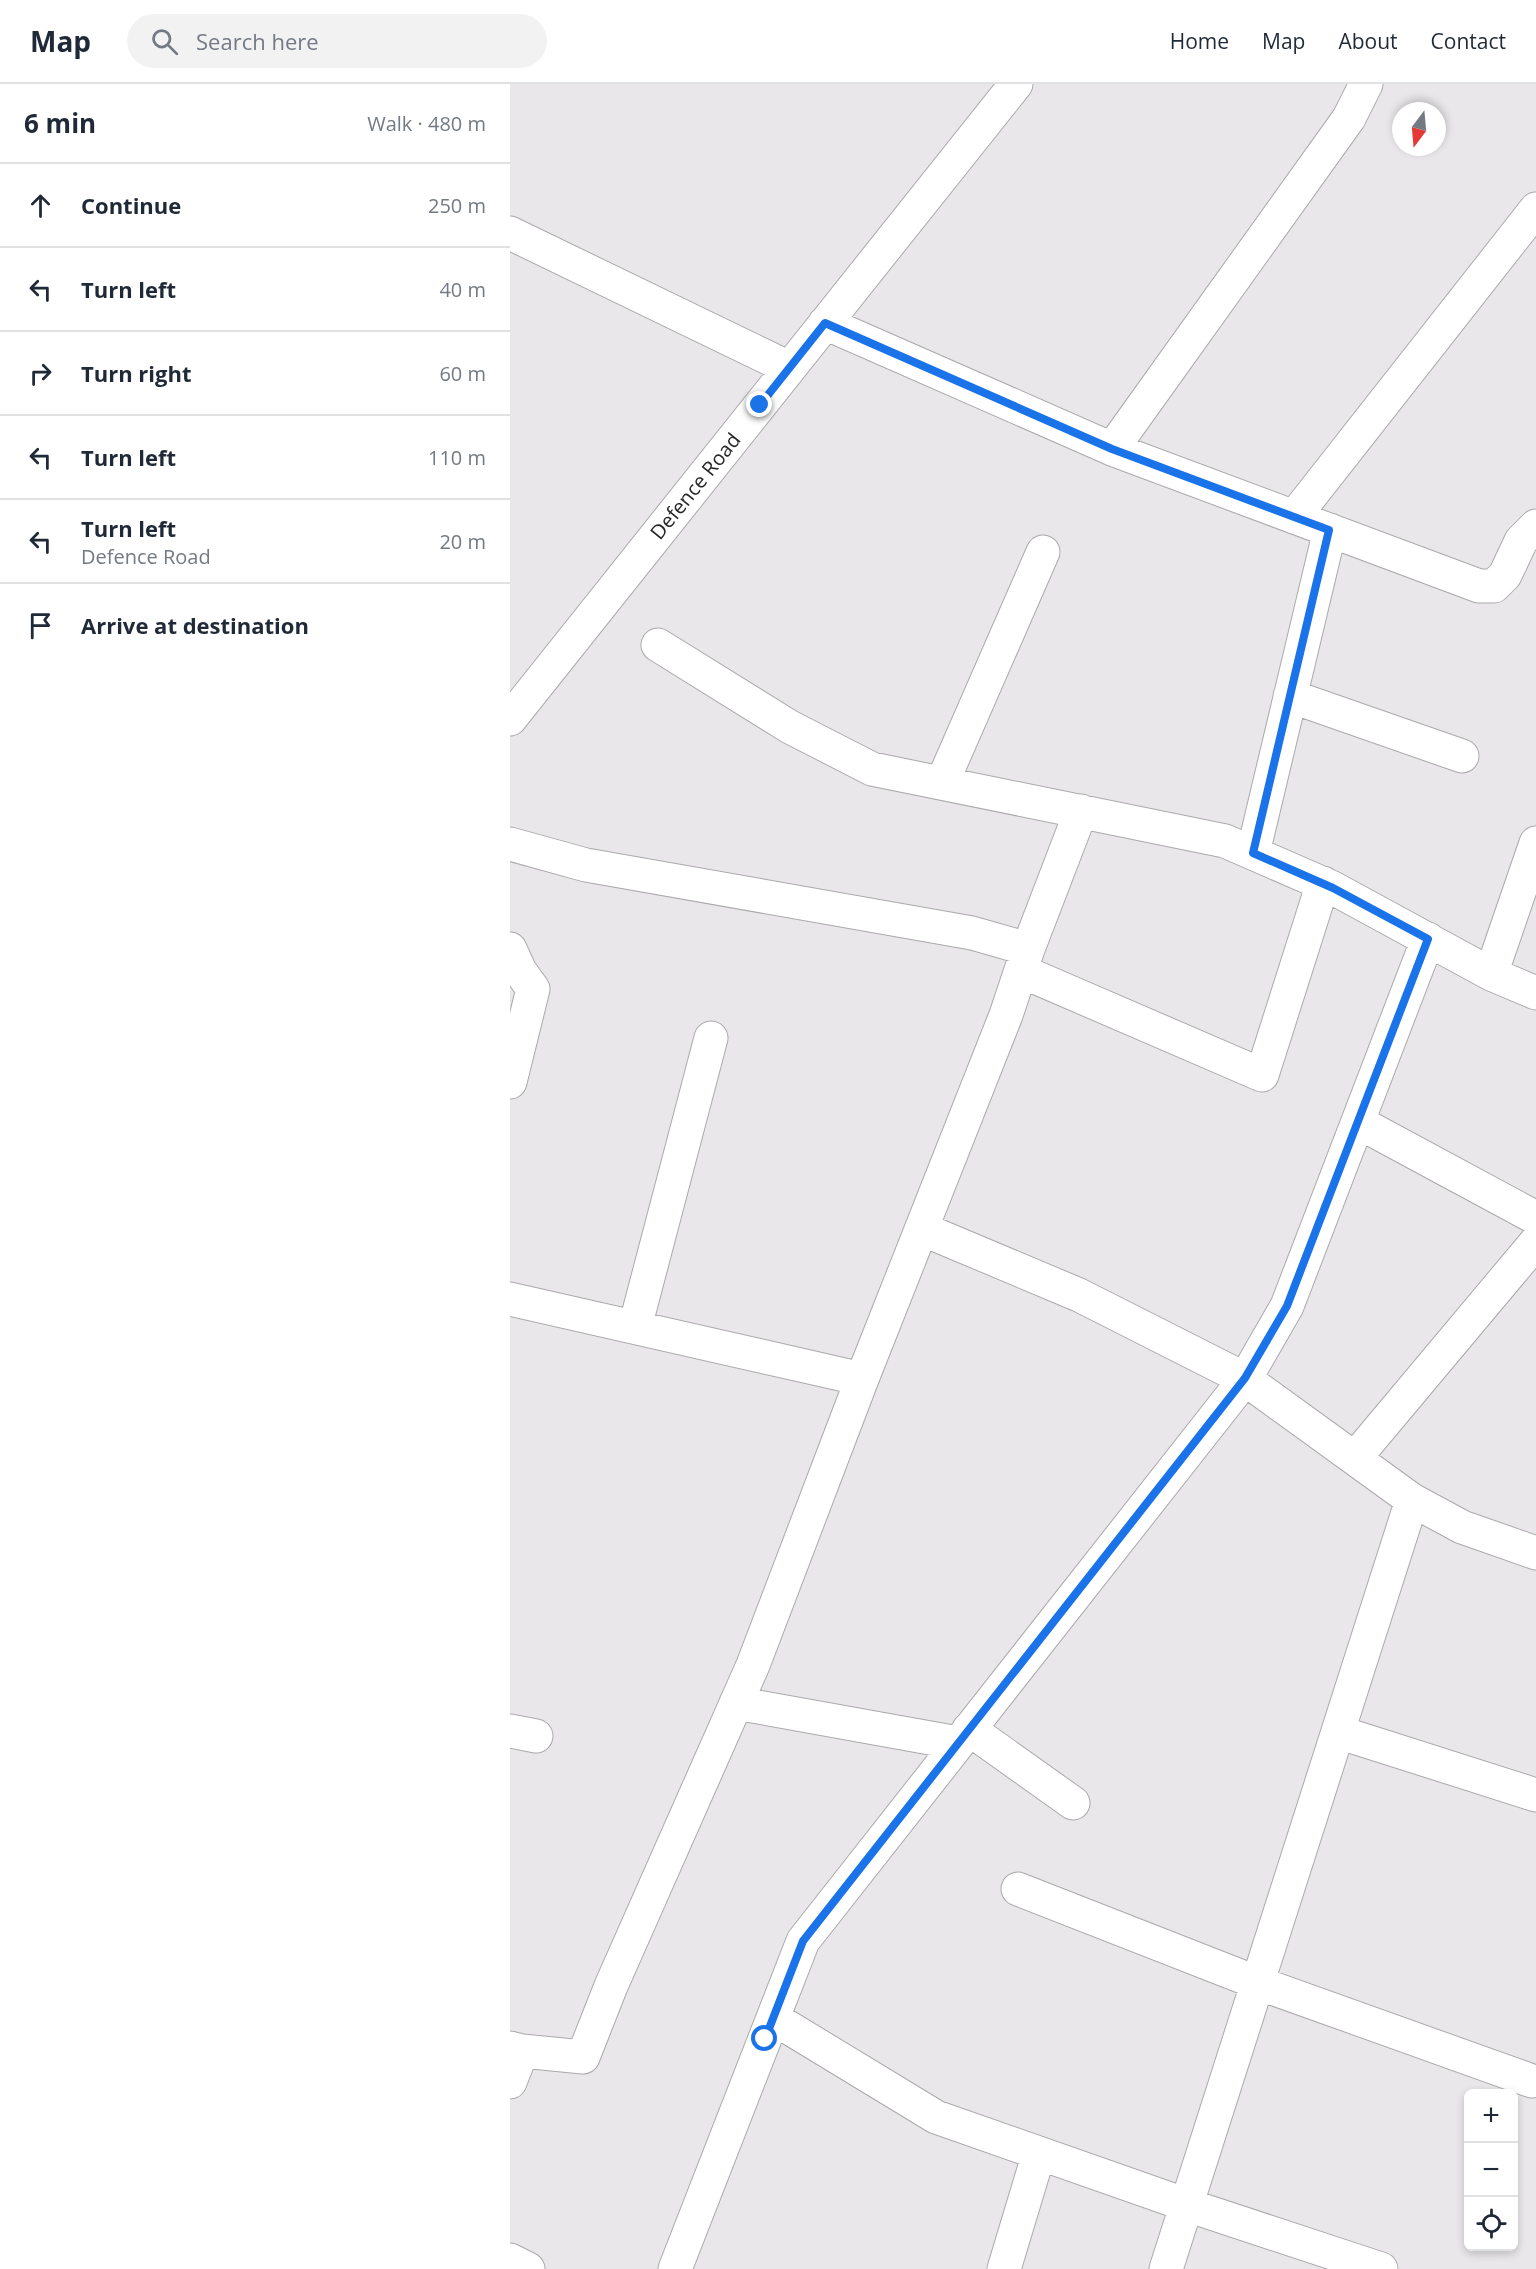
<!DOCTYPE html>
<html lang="en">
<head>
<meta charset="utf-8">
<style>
	:root { --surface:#fff; --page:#f2f2f3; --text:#1f2937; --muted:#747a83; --line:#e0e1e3 }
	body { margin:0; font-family:"Open Sans",sans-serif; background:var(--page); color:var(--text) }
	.controls { position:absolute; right:18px; bottom:18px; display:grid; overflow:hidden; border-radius:9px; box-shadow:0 3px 9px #0003 }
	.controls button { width:54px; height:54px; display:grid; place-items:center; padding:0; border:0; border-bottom:2px solid var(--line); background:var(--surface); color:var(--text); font:30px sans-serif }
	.compass { position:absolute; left:882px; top:18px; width:54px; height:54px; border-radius:50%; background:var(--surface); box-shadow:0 3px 9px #0003; rotate:196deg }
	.stop { position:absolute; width:18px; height:18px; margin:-14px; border:4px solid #1a73e8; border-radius:50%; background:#fff }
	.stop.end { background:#1a73e8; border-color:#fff; box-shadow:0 2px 6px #0008 }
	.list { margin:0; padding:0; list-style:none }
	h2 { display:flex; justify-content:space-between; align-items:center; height:78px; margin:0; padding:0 24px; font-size:26px }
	h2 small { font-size:20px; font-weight:400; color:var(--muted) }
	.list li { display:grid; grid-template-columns:39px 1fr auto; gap:18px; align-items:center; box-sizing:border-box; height:84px; padding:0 24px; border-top:2px solid var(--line) }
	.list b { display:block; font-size:22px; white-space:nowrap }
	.list p { margin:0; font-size:20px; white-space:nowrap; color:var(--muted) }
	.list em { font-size:20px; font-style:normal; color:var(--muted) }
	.icon { flex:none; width:33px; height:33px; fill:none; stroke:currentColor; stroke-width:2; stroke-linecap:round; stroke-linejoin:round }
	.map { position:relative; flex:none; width:1026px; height:2185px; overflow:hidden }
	header { display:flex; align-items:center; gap:36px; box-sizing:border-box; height:84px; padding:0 30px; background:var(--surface); border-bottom:2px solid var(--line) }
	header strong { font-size:28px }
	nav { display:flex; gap:33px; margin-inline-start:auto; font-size:21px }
	.search { width:420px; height:54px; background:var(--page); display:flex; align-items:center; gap:15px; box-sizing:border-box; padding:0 21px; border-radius:33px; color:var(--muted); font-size:22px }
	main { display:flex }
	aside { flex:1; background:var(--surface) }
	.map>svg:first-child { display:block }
</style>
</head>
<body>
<header>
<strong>Map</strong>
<div class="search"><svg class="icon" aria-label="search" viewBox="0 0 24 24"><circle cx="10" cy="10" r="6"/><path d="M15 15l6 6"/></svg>Search here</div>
<nav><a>Home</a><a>Map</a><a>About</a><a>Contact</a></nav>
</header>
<main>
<aside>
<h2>6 min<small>Walk · 480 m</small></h2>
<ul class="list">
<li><svg class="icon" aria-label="ahead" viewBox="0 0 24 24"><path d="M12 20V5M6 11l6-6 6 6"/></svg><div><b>Continue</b></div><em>250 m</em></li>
<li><svg class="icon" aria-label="left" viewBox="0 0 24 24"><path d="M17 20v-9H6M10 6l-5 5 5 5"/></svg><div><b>Turn left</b></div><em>40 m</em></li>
<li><svg class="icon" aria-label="right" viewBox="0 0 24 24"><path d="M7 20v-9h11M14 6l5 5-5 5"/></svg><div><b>Turn right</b></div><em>60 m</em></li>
<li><svg class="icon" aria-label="left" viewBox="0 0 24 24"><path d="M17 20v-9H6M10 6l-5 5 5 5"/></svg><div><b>Turn left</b></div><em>110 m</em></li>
<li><svg class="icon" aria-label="left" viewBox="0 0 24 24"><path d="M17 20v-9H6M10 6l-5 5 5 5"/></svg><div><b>Turn left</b><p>Defence Road</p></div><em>20 m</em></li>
<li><svg class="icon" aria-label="arrive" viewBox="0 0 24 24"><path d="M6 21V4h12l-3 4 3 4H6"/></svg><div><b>Arrive at destination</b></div></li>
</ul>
</aside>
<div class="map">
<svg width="1026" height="2185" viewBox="0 0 1026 2185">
	<rect width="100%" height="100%" fill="#e9e7e9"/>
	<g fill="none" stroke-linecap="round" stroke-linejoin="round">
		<!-- minor casing -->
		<g stroke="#aba9ab" stroke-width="35">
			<path id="minor" d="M 0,149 L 279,284
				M 315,239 L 602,365 L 969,502 L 984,502 L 995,491 L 1011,457 L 1026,442
				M 602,365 L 839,34 L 856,0
				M 784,433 L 1026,125
				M 148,561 L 280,643 L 362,685 L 715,757 L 823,804 L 981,890 L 1026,909
				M 780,612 L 952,672
				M 0,635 L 506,0
				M 432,699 L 533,468
				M 0,760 L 76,781 L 462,849 L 518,865 L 496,931 L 352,1295 L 243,1581 L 101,1902 L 73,1973 L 12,1967
				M 743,769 L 820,446
				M 0,865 L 10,887 L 23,905 L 0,998
				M 518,865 L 571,727
				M 511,887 L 752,991 L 813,799
				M 981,890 L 1026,759
				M 848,1038 L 1026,1134
				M 412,1145 L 569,1211 L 735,1295 L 902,1416 L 952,1443 L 1026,1469
				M 0,1215 L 352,1295
				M 125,1243 L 201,954
				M 845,1374 L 1026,1158
				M 226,1619 L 448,1659
				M 459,1645 L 563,1719
				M 0,1647 L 26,1652
				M 828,1648 L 1026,1711
				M 508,1805 L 748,1899 L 1022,1997
				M 263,1934 L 426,2033 L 677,2121 L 871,2185
				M 0,1964 L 12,1967 L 0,1998
				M 0,2176 L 18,2185
				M 165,2185 L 293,1857 L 735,1295 L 777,1222 L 918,855
				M 494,2185 L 529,2069
				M 656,2185 L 902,1416"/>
		</g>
		<!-- minor -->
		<use href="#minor" stroke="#fff" stroke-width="33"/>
	</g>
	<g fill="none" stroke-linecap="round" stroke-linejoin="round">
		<!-- route -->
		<path stroke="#1a73e8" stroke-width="8" d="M 250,321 L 315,239 L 602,365 L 819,446 L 743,769 L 823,804 L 918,855 L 777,1222 L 735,1294 L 293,1857 L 255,1955"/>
	</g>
	<g text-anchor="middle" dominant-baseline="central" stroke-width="4.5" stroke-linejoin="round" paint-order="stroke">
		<!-- street labels -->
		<g font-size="20" fill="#282728" stroke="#fff">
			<text transform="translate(185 402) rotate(-51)">Defence Road</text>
		</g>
	</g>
</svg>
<div class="controls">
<button>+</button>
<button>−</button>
<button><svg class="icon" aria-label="locate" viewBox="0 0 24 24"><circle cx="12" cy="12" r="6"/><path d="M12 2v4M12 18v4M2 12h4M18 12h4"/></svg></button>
</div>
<svg class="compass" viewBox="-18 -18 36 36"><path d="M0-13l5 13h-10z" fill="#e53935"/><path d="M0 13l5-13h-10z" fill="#747a83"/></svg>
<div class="stop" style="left:255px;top:1955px"></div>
<div class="stop end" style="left:250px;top:321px"></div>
</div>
</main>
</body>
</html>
